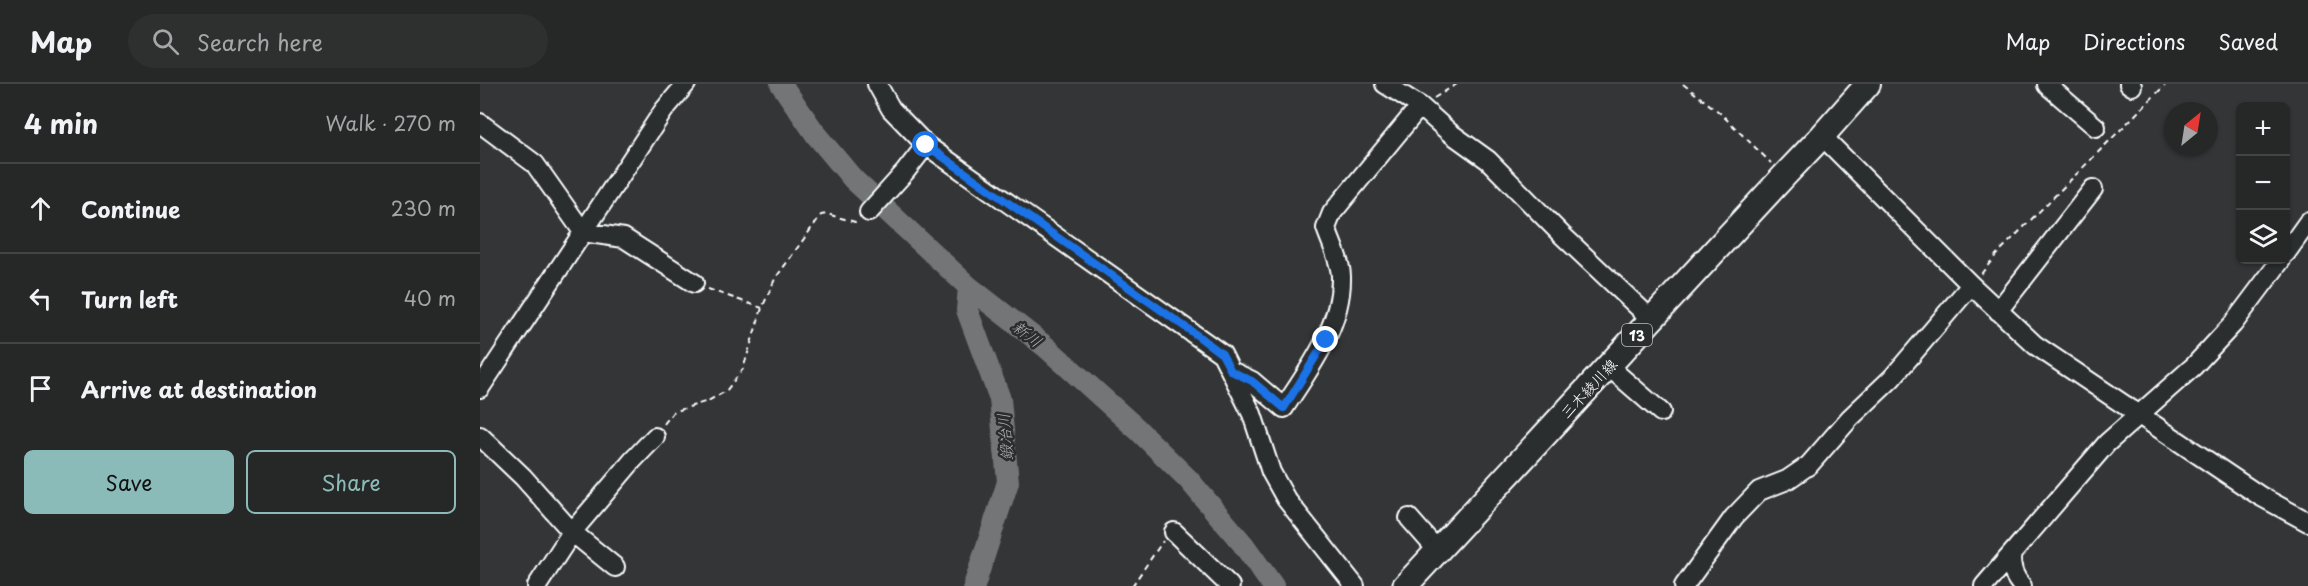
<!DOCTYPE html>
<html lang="en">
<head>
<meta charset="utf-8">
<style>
	:root { --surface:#262828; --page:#2e3030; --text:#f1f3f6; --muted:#a4a6a8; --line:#424445; --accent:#8bbbb9 }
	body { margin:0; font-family:"Playpen Sans","Klee One",sans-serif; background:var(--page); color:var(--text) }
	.controls { position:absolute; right:18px; top:18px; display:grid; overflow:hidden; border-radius:9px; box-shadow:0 2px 4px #0004 }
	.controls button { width:54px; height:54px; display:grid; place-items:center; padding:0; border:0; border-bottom:2px solid var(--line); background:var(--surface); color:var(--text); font:30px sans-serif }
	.compass { position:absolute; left:1684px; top:18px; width:54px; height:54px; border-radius:50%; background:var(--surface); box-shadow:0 2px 4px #0004; rotate:30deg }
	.stop { position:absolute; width:18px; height:18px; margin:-14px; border:4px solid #1a73e8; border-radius:50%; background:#fff }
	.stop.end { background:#1a73e8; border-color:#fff; box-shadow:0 2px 6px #0008 }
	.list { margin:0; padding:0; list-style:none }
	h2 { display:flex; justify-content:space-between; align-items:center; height:78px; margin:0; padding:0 24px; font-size:26px }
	h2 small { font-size:20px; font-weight:400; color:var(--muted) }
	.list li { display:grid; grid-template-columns:39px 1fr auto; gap:18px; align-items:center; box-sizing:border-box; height:90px; padding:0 24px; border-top:2px solid var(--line) }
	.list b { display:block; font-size:22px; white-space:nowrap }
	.list em { font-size:20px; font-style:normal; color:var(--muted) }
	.actions { display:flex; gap:12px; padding:18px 24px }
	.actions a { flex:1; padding:14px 0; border:2px solid var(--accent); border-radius:9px; text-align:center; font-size:21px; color:var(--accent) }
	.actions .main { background:var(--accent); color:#111 }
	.icon { flex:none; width:33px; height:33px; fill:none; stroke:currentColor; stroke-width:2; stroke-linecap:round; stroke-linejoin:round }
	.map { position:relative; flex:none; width:1828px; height:502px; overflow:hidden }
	header { display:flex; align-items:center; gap:36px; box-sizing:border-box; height:84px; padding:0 30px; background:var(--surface); border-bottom:2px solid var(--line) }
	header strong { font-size:28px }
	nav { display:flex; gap:33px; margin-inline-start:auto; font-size:21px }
	.search { width:420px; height:54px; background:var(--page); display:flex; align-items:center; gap:15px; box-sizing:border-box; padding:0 21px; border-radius:33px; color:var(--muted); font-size:22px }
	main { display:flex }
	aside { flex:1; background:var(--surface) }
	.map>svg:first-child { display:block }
</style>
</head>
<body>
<header>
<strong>Map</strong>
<div class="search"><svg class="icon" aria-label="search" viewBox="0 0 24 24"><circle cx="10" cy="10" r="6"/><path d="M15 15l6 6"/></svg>Search here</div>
<nav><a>Map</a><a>Directions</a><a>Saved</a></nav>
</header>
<main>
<aside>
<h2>4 min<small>Walk · 270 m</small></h2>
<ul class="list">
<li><svg class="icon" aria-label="ahead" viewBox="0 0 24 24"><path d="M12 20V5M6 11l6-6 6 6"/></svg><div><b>Continue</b></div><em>230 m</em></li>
<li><svg class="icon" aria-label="left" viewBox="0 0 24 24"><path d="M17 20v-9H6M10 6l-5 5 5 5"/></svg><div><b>Turn left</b></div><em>40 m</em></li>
<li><svg class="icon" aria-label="arrive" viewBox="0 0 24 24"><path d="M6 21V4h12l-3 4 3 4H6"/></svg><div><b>Arrive at destination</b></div></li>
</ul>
<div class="actions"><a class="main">Save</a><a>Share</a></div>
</aside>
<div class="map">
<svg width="1828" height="502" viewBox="0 0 1828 502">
	<rect width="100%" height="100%" fill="#333536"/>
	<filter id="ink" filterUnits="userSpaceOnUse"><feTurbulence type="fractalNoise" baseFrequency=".0167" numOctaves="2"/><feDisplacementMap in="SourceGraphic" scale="12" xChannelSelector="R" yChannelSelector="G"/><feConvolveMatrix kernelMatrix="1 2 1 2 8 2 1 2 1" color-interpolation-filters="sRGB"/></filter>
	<g filter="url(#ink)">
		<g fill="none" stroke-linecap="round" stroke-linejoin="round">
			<!-- river -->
			<path stroke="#737576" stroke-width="22" d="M 301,0 L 337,52 L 373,95 L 489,203 L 566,263 L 657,345 L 708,395 L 763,460 L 793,502
				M 489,203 L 487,226 L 520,315 L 528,398 L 494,502"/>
			<!-- minor casing -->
			<g stroke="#fff" stroke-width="22">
				<path id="minor" d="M 397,0 L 411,25 L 446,61 L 742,270 L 772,330 L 791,388 L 806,415 L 875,502
					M 905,0 L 940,22 L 969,48 L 1008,76 L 1082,151 L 1171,235
					M 1568,0 L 1567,1 L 1616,43
					M 1649,0 L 1652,2
					M 0,39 L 55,80 L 103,148 L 144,154 L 214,199
					M 1342,52 L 1491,201 L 1555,261 L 1780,412 L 1828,438
					M 389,128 L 425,88 L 446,61
					M 1806,169 L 1828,138
					M 1518,227 L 1613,105
					M 1128,282 L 1181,328
					M 751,287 L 772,297 L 804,324 C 829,285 862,242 861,193 C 861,178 851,159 846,144 L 852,129 L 940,22
					M 0,304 L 184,26 L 206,0
					M 0,352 L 43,393 L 92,448 L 135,483
					M 929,434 L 958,467
					M 694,448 L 750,502
					M 1531,472 C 1531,485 1534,493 1542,502
					M 57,502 L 92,448 L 153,376 L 175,353
					M 1204,502 L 1254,433 L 1279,407 L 1307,396 L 1329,381 L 1370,334 L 1412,294 L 1491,201
					M 1504,502 L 1627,359 L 1714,282 L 1753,240 L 1801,176"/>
			</g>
			<!-- major casing -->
			<g stroke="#fff" stroke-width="28">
				<path id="major" d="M 925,502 L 1304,92 L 1342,52 L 1388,0"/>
			</g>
			<!-- path -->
			<path stroke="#fff" stroke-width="2" stroke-dasharray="6 4.5" stroke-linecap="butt" d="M 1203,0 L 1239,28 L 1291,79
				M 954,14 L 977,0
				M 1501,190 L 1516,171 L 1686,0
				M 228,205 L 282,224
				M 184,340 L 193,328 L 228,317 L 246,307 L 263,285 L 282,224 L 295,195 L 341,131 L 347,130 L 375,138 L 377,137
				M 652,502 L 683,457"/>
			<!-- minor -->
			<use href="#minor" stroke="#2a2d2e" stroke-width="18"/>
			<!-- major -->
			<use href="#major" stroke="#2a2d2e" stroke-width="24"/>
		</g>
	</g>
	<g fill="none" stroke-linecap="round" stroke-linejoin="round" filter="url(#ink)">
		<!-- route -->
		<path stroke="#1a73e8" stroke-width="8" d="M 446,61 L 718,252 L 742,270 L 751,287 L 772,297 L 804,324 L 846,256"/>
	</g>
	<g text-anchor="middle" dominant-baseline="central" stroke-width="5" stroke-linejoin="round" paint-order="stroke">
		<!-- shield labels -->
		<rect fill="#2a2d2e" stroke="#bfc0c0" stroke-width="1.5" x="1142" y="240" width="30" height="22" rx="4.5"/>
		<g font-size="14" font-weight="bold" fill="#fff">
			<text x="1157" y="251">13</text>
		</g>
		<!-- street labels -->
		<g font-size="15" fill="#fff" stroke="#2a2d2e">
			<text transform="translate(1108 304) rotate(-47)">三木綾川線</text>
		</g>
		<!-- water labels -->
		<g font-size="16" font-style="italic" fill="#b2b3b4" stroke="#2a2d2e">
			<text transform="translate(548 249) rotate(38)">新川</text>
			<text transform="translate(524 353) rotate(-95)">鍛冶川</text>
		</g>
	</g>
</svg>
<div class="controls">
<button>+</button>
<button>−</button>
<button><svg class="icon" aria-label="layers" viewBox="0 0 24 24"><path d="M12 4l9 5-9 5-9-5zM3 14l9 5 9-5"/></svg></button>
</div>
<svg class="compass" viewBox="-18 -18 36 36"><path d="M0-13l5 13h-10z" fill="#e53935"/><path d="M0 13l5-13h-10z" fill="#a4a6a8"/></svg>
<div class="stop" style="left:446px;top:61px"></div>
<div class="stop end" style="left:846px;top:256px"></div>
</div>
</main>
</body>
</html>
